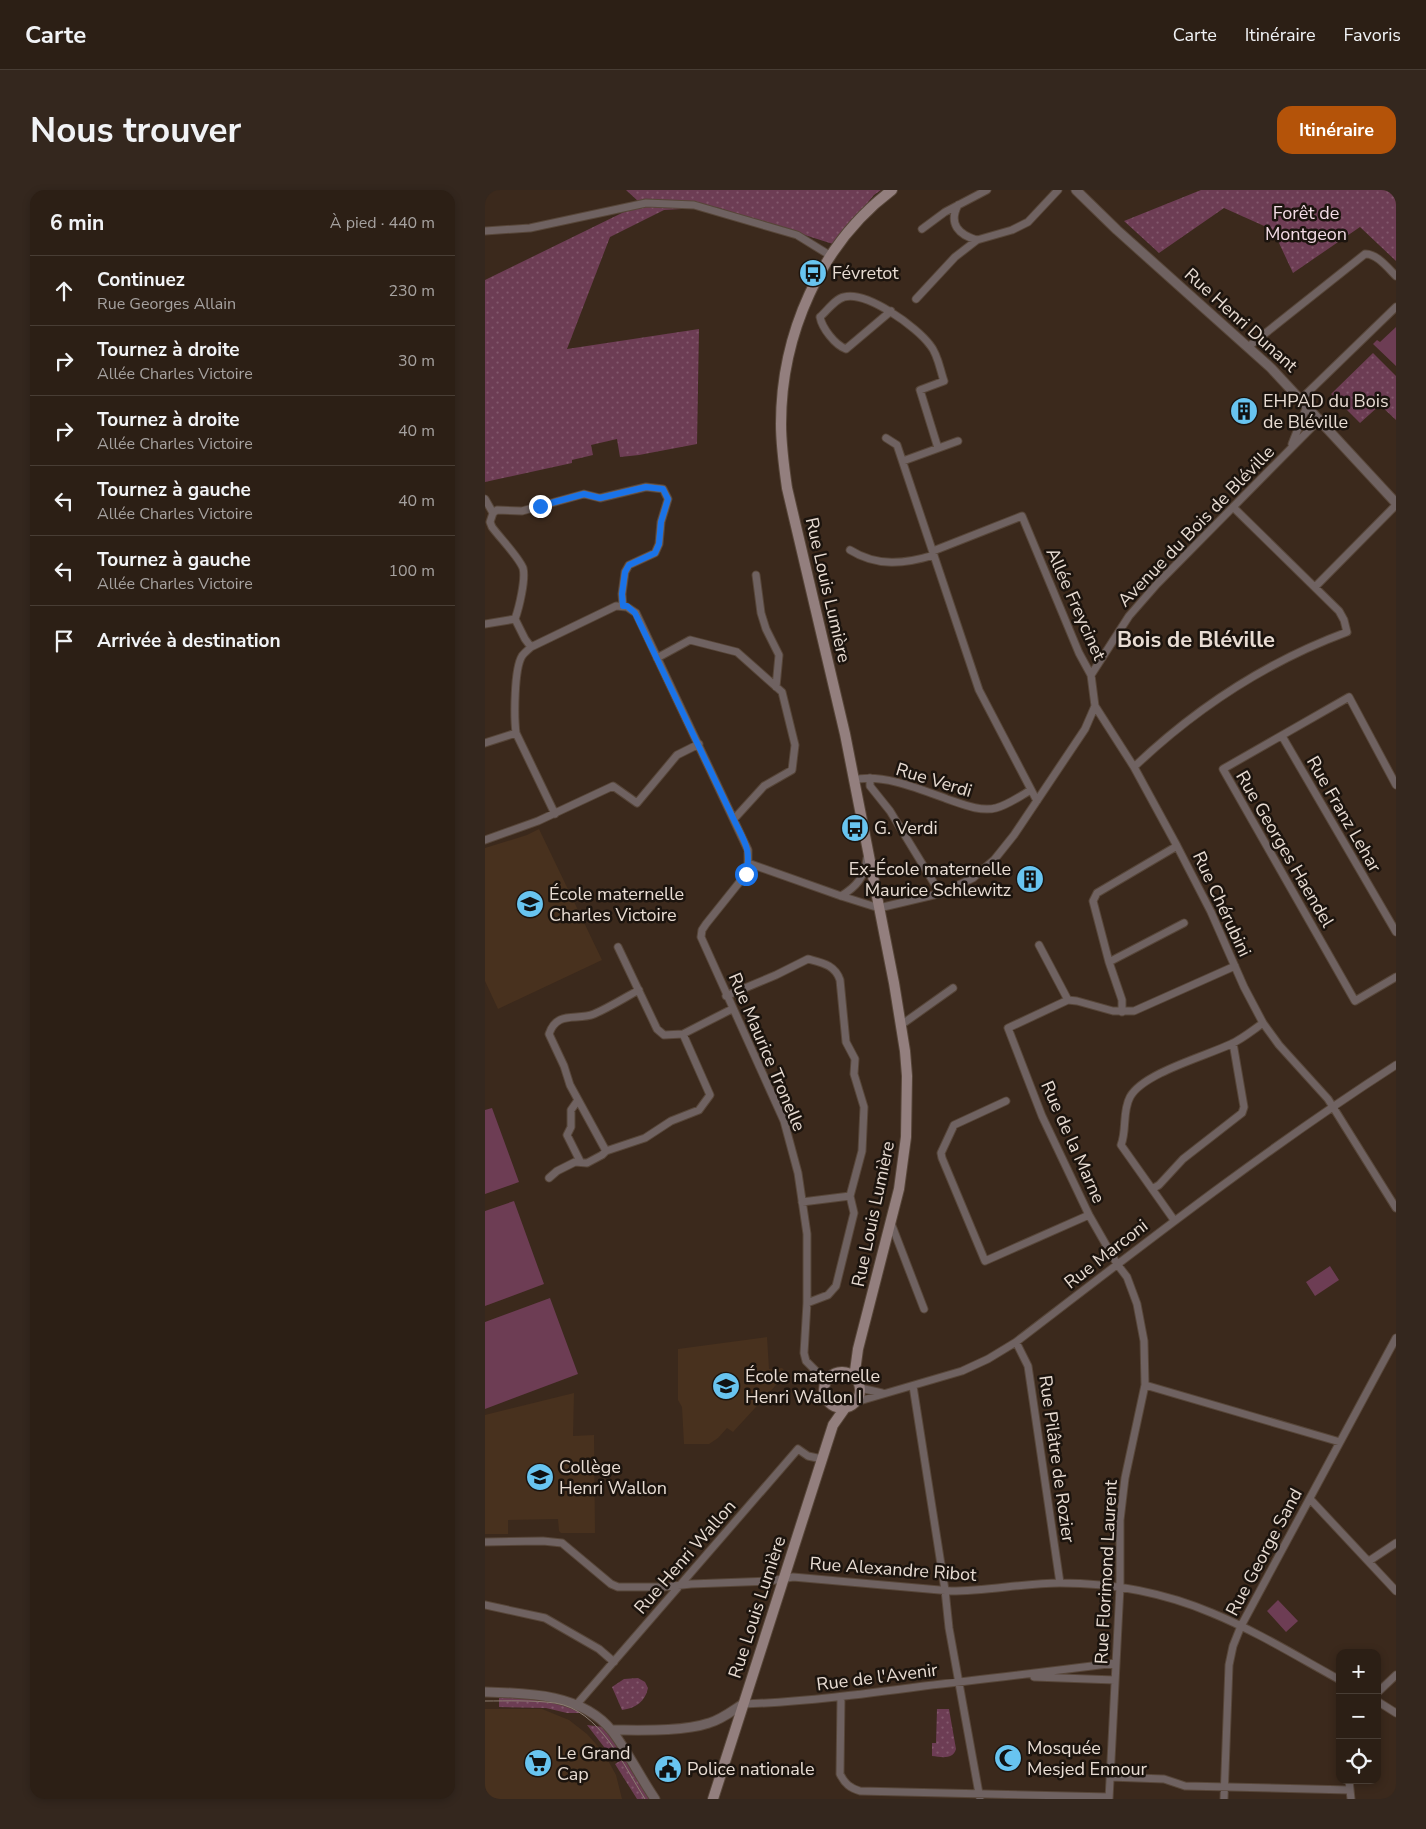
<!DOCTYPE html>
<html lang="fr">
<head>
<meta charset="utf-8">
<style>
	:root { --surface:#2c1f15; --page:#34271e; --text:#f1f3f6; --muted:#a6a2a0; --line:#483d34; --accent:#b45309 }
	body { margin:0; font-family:"Nunito Sans",sans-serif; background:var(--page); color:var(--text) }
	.controls { position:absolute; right:15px; bottom:15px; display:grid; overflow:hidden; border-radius:10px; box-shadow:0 2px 8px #0003 }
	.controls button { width:45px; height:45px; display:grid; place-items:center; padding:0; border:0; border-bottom:1px solid var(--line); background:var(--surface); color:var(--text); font:25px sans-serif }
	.stop { position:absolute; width:15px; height:15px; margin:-11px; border:4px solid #1a73e8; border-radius:50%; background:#fff }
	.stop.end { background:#1a73e8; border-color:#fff; box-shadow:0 1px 5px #0008 }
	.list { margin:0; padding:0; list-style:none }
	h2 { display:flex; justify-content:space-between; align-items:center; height:65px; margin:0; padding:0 20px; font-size:21px }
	h2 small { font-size:16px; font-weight:400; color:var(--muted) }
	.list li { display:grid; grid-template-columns:32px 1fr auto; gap:15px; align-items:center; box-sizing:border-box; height:70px; padding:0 20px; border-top:1px solid var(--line) }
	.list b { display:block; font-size:19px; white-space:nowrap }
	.list p { margin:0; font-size:16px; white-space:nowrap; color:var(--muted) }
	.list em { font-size:16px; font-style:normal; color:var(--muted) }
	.icon { flex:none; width:28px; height:28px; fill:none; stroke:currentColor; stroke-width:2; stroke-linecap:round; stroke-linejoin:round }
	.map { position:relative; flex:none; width:911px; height:1609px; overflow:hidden; border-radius:15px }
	header { display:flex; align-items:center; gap:30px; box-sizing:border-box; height:70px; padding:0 25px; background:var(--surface); border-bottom:1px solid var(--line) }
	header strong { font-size:24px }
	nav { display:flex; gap:28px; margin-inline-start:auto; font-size:18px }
	.intro { display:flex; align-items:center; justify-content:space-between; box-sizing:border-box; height:120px; padding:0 30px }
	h1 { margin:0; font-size:35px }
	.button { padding:12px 22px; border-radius:15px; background:var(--accent); color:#fff; font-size:18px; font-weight:700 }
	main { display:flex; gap:30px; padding:0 30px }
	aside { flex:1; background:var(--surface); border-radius:15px; box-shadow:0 2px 8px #0003 }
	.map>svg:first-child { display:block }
</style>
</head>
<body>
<header>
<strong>Carte</strong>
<nav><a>Carte</a><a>Itinéraire</a><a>Favoris</a></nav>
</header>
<div class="intro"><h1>Nous trouver</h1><a class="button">Itinéraire</a></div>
<main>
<aside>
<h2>6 min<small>À pied · 440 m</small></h2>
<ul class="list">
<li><svg class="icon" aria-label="ahead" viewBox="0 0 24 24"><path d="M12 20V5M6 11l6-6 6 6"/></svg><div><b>Continuez</b><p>Rue Georges Allain</p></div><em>230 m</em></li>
<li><svg class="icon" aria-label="right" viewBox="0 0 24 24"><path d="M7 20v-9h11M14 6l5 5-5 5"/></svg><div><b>Tournez à droite</b><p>Allée Charles Victoire</p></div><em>30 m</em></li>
<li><svg class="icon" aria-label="right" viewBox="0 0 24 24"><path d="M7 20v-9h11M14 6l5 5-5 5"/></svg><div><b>Tournez à droite</b><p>Allée Charles Victoire</p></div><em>40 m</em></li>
<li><svg class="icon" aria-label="left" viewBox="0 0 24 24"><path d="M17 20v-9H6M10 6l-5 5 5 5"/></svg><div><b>Tournez à gauche</b><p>Allée Charles Victoire</p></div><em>40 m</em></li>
<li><svg class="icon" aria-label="left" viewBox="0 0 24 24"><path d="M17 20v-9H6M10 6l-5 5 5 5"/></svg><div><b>Tournez à gauche</b><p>Allée Charles Victoire</p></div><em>100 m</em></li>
<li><svg class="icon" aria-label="arrive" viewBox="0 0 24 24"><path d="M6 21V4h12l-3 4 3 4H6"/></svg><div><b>Arrivée à destination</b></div></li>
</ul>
</aside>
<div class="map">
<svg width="911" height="1609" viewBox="0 0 911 1609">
	<defs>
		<pattern id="green-dots" width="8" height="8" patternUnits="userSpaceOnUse" patternTransform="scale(1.25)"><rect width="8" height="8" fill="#6d3d54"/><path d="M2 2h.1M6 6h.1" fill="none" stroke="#82586c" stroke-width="1.8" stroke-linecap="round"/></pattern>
	</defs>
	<rect width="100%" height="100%" fill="#3b291c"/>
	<!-- built -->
	<path fill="#48311e" d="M 54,639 L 117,770 L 13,819 L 0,791 L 0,658 L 42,645 Z
		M 282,1147 L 284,1179 L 297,1178 L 302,1183 L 248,1242 L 242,1238 L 233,1248 L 224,1254 L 199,1254 L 197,1217 L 193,1210 L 193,1159 Z
		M 89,1203 L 88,1246 L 109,1245 L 110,1343 L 76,1343 L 74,1341 L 73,1329 L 23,1330 L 23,1344 L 0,1344 L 0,1225 Z
		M 0,1519 L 57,1519 L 84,1530 L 102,1544 L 119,1563 L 131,1585 L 137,1609 L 0,1609 Z"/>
	<!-- green -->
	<path fill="url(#green-dots)" d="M 141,0 L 396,0 L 389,5 L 348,54 L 231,17 L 179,20 L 125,47 L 82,159 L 214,139 L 212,254 L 154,265 L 135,267 L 132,249 L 106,255 L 108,265 L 87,270 L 87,273 L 0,292 L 0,90 L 143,20 L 154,12 Z
		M 716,0 L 911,0 L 911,71 L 875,37 L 808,83 L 788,40 L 739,18 L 674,63 L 639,31 Z
		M 888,163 L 911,186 L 911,230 L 895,215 L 875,233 L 846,204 Z
		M 153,1488 L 160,1492 L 163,1498 C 160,1512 151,1518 137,1520 L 127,1497 L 139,1489 Z
		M 14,1504 L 69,1510 L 100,1523 L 82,1523 L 61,1518 L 14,1517 Z
		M 452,1519 L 464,1519 L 471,1559 C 468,1570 456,1567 447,1566 L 447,1553 L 451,1553 Z
		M 102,1535 L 118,1537 L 136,1560 L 126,1566 Z
		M 141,1567 L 167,1609 L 152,1609 L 130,1574 Z"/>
	<!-- pitch -->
	<path fill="#6d3d54" d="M 911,137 L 911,176 L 888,154 L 892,150 L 895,152 Z
		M 7,918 L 34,992 L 0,1004 L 0,920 Z
		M 29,1011 L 59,1094 L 0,1116 L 0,1021 Z
		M 845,1076 L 854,1090 L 830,1106 L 821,1092 Z
		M 65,1108 L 93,1184 L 0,1219 L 0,1132 Z
		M 793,1410 L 813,1431 L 801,1442 L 782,1421 Z"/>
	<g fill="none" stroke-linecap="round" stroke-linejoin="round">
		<!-- minor casing -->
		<g stroke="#574639" stroke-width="9">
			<path id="minor" d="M 473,15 C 463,34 474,45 492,50
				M 437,39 L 460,22 L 502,0
				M 0,41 L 45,38 L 161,13 L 209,15 L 312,45 L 346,66
				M 431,109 L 470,67 L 492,50 L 527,40 L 543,32 L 573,0
				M 406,121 L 361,159 C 350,155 337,138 335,127 C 342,121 350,109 359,107 C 382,101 432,137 445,155 C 453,164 455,180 459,191 L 435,200 L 453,258
				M 763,157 L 880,64 C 891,63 903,78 911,86
				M 816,209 L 911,117
				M 401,248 L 412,255 L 494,500 L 552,611
				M 807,254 L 820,221 L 824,217
				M 418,271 L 473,251
				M 0,309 L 8,323
				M 365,360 C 392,377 420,374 449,365
				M 448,361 L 537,326 L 594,463 L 606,485 L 610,516 L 649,577 L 692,656 L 726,722 L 759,797 L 778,833 L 794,855 L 843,909 L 911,1018
				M 271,385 L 276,423 L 281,439 L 294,465 L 291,497
				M 830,397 L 911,315
				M 0,434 L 30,429
				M 46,457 L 40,449 L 30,429 C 34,418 41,389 38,378 C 33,366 15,348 7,337 L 5,332 L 8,323 L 12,320 L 37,321 L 99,304 L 115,308 L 161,297 L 178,299 L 183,309 L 176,332 L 174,354 L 170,363 L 144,375 L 140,382 L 137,404 L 138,416
				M 172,468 L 205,450 L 252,462 L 297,502 L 310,555 L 307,580 L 279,596 L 249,629
				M 606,485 L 644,426 L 672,394 L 835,229
				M 797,546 L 911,742
				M 0,553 L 31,543
				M 649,577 C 711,518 781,472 862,442 L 859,430 L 854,421 L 748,317
				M 385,588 L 385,596 L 405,621 L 452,698
				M 368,590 C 397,583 435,599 462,609 C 477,614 495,622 511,618 C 523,615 535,606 546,600
				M 911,595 L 864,507 L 738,579 L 870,811 L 911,787
				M 70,624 L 31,543 C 29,527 29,479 37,466 C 39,463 43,460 46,457 L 131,416 L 142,417 L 151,423 L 263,660 L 263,673 L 261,684 L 221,734 L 217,740 L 216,747 L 299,931 L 313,983 L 322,1044 L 322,1113 L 319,1163 L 321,1171 L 341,1191
				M 0,650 L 53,631 L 128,596 L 152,613 L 192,565 L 214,554
				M 263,673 L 356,706 L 394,718 L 457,703 L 488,688 L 509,670 L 529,645 L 600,539 L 610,516
				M 356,706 C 371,697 380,687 382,668
				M 554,755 L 583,810
				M 133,757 L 172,839 L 179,845 L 198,844 L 247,819
				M 624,772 L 699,733
				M 241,806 L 291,785 L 323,769 C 338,773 350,775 355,790 L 361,852 L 370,869 L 369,884 L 379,917 L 377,961 L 365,1006 L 369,1023 L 351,1096 L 343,1105 L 322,1113
				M 637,822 L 637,810 L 624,772 L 608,711 L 612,703 L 692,656
				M 416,835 L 468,798
				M 93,910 L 86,920 L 86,937 L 82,945 L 95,971
				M 521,911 L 469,935 L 456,963 L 457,968 L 500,1071 L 604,1025
				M 121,961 L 160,948 L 186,931 L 214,920 L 225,905 L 198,844
				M 64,988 L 72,981 L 90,972 L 102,973 L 117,965 L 121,961 L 85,895 L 79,876 L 64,844 C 72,820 92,831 109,824 C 125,817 139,808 154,800
				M 667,999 L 674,995 L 698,969 L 757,923 L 759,917 L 748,853
				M 317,1012 L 365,1006
				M 689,1030 L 636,955 C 642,940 637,922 645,907 C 658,883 721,866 746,854 C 757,849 768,840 778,833
				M 406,1033 L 439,1119
				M 531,1152 L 543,1176 L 575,1393
				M 660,1195 L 855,1252
				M 428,1196 L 460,1400 L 464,1438 L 495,1609
				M 375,1198 L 397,1203
				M 371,1212 L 477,1181 L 503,1169 L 531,1152 C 655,1057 779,960 911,875
				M 825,1309 L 911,1401
				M 0,1352 L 58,1351 L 77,1353 L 126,1394 L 133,1397 L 179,1397 L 206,1394 L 285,1391 L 308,1387 L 466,1401 C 503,1401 539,1393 575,1393 C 626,1393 680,1403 727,1423 C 771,1441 813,1467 855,1490
				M 884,1371 L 911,1353
				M 0,1415 L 60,1428 L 114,1459 L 129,1472
				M 549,1487 L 630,1490
				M 892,1503 L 911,1485
				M 356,1507 L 355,1584 C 360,1594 365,1598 375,1601 L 624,1607
				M 892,1511 L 911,1523
				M 92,1514 L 313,1259 L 323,1266 L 337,1269
				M 258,1514 C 319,1512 379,1504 439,1496 C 503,1489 567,1481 631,1473
				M 625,1587 L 679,1589 L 700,1596 L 864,1600
				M 864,1590 L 866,1609
				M 624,1609 L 635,1397 L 635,1330 L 640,1288 L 660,1195 L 659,1151 L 652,1114 L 642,1087 L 632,1074 L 604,1025 L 557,926 L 523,838 L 583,810 L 592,811 L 628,821 L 649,821 L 750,776
				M 739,1609 L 744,1475 L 748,1456 L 756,1436 L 911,1148"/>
		</g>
		<!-- tertiary casing -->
		<g stroke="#574639" stroke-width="11">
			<path id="tertiary" d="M 591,0 L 632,40 L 786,178 L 911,313
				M 0,1502 C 43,1503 98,1504 127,1541 C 143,1562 155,1587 170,1609
				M 126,1540 C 154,1540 197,1542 224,1533 C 236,1530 247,1521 258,1514"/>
		</g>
		<!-- secondary casing -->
		<g stroke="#574639" stroke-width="12">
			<path id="secondary" d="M339 1200a18 18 0 1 1 36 0a18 18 0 1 1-36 0Z
				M 371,1188 L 370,1181 L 373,1159 L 414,999 L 421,947 L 422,886 L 420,861 L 409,793 L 360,544 L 302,298 C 299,277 296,255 296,234 C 296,145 335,54 407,0
				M 228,1609 L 348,1235 L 360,1218"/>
		</g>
		<!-- minor -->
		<use href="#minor" stroke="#6f6261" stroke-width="7"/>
		<!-- tertiary -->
		<use href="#tertiary" stroke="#6f6261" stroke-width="9"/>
		<!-- secondary -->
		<use href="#secondary" stroke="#937f7e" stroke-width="10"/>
		<!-- tram -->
		<path stroke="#8c7d72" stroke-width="1" d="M 0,1511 C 23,1511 47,1510 70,1513 C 115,1520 138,1575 160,1609"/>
	</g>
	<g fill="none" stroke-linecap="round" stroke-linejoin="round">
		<!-- route -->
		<path stroke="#1a73e8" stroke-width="6" d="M 55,316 L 99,304 L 115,308 L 161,297 L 178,299 L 183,309 L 176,332 L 174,354 L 170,363 L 144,375 L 140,382 L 137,404 L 138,416 L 142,416 L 150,423 L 249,630 C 259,651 267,660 261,684"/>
	</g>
	<!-- icons -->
	<defs>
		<g id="bus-disc" transform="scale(1.4375)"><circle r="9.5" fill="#68c4f0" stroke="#1c140e"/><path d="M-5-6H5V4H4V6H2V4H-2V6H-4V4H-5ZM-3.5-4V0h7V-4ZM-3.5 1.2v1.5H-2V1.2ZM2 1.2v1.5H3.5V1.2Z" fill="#111"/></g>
		<g id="building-disc" transform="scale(1.4375)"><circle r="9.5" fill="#68c4f0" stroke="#1c140e"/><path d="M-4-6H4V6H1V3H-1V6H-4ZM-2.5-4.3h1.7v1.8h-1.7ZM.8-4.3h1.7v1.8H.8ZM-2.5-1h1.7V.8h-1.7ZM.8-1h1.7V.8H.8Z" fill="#111"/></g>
		<g id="school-disc" transform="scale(1.4375)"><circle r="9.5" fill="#68c4f0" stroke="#1c140e"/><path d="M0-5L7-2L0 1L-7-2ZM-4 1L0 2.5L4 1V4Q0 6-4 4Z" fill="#111"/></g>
		<g id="mosque-disc" transform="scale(1.4375)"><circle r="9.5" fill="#68c4f0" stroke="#1c140e"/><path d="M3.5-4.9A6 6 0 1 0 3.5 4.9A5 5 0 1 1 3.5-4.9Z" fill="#111"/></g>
		<g id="supermarket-disc" transform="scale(1.4375)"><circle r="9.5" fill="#68c4f0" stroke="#1c140e"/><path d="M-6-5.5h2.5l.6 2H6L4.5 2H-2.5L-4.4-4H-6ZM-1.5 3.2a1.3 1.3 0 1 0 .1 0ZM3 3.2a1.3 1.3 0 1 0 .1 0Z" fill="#111"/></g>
		<g id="civic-disc" transform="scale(1.4375)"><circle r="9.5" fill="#68c4f0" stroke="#1c140e"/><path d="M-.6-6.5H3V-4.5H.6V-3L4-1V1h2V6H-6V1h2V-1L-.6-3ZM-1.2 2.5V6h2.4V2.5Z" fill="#111"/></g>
	</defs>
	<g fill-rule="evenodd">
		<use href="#bus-disc" x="328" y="83"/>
		<use href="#building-disc" x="759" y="221"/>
		<use href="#bus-disc" x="370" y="638"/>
		<use href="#building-disc" x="545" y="689"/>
		<use href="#school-disc" x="45" y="714"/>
		<use href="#school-disc" x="241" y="1196"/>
		<use href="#school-disc" x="55" y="1287"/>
		<use href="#mosque-disc" x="523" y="1568"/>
		<use href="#supermarket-disc" x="53" y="1573"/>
		<use href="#civic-disc" x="183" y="1579"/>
	</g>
	<g text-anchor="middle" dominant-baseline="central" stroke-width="5" stroke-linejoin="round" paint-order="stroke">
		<!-- park labels -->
		<g font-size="18" fill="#f3dce6" stroke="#1c140e">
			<text x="821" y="23">Forêt de<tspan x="821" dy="21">Montgeon</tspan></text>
		</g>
		<!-- poi labels -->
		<g font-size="18" fill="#e8dcd3" stroke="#1c140e" text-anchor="start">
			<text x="347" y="83">Févretot</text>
			<text x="778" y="211">EHPAD du Bois<tspan x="778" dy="21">de Bléville</tspan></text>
			<text x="389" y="638">G. Verdi</text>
			<text x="526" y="679" text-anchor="end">Ex-École maternelle<tspan x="526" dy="21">Maurice Schlewitz</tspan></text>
			<text x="64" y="704">École maternelle<tspan x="64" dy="21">Charles Victoire</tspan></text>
			<text x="260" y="1186">École maternelle<tspan x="260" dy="21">Henri Wallon I</tspan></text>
			<text x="74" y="1277">Collège<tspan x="74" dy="21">Henri Wallon</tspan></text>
			<text x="542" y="1558">Mosquée<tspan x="542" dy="21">Mesjed Ennour</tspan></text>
			<text x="72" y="1563">Le Grand<tspan x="72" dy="21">Cap</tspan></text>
			<text x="202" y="1579">Police nationale</text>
		</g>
		<!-- street labels -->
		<g font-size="18" fill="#e8dcd3" stroke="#1c140e">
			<text transform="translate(756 130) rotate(42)">Rue Henri Dunant</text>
			<text transform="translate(711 336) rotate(-46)">Avenue du Bois de Bléville</text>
			<text transform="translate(343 400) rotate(77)">Rue Louis Lumière</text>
			<text transform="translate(591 414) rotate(66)">Allée Freycinet</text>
			<text transform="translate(449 590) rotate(17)">Rue Verdi</text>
			<text transform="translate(859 624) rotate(60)">Rue Franz Lehar</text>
			<text transform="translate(800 659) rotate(60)">Rue Georges Haendel</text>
			<text transform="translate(737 714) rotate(65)">Rue Chérubini</text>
			<text transform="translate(282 862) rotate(67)">Rue Maurice Tronelle</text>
			<text transform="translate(588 952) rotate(66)">Rue de la Marne</text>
			<text transform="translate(388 1024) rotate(-78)">Rue Louis Lumière</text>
			<text transform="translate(621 1064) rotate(-38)">Rue Marconi</text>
			<text transform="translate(572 1269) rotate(82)">Rue Pilâtre de Rozier</text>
			<text transform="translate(779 1362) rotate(-62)">Rue George Sand</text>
			<text transform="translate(200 1367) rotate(-49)">Rue Henri Wallon</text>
			<text transform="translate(408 1379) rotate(4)">Rue Alexandre Ribot</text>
			<text transform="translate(621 1382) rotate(-87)">Rue Florimond Laurent</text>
			<text transform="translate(272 1417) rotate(-72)">Rue Louis Lumière</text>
			<text transform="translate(392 1487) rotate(-7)">Rue de l'Avenir</text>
		</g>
		<!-- district labels -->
		<g font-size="22" font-weight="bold" fill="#e8dcd3" stroke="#1c140e">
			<text x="711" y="450">Bois de Bléville</text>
		</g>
	</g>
</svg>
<div class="controls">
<button>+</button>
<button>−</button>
<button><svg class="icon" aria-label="locate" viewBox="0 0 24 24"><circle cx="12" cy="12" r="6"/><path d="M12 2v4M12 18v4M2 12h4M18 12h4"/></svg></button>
</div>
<div class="stop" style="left:261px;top:684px"></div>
<div class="stop end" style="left:55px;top:316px"></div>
</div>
</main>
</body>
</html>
